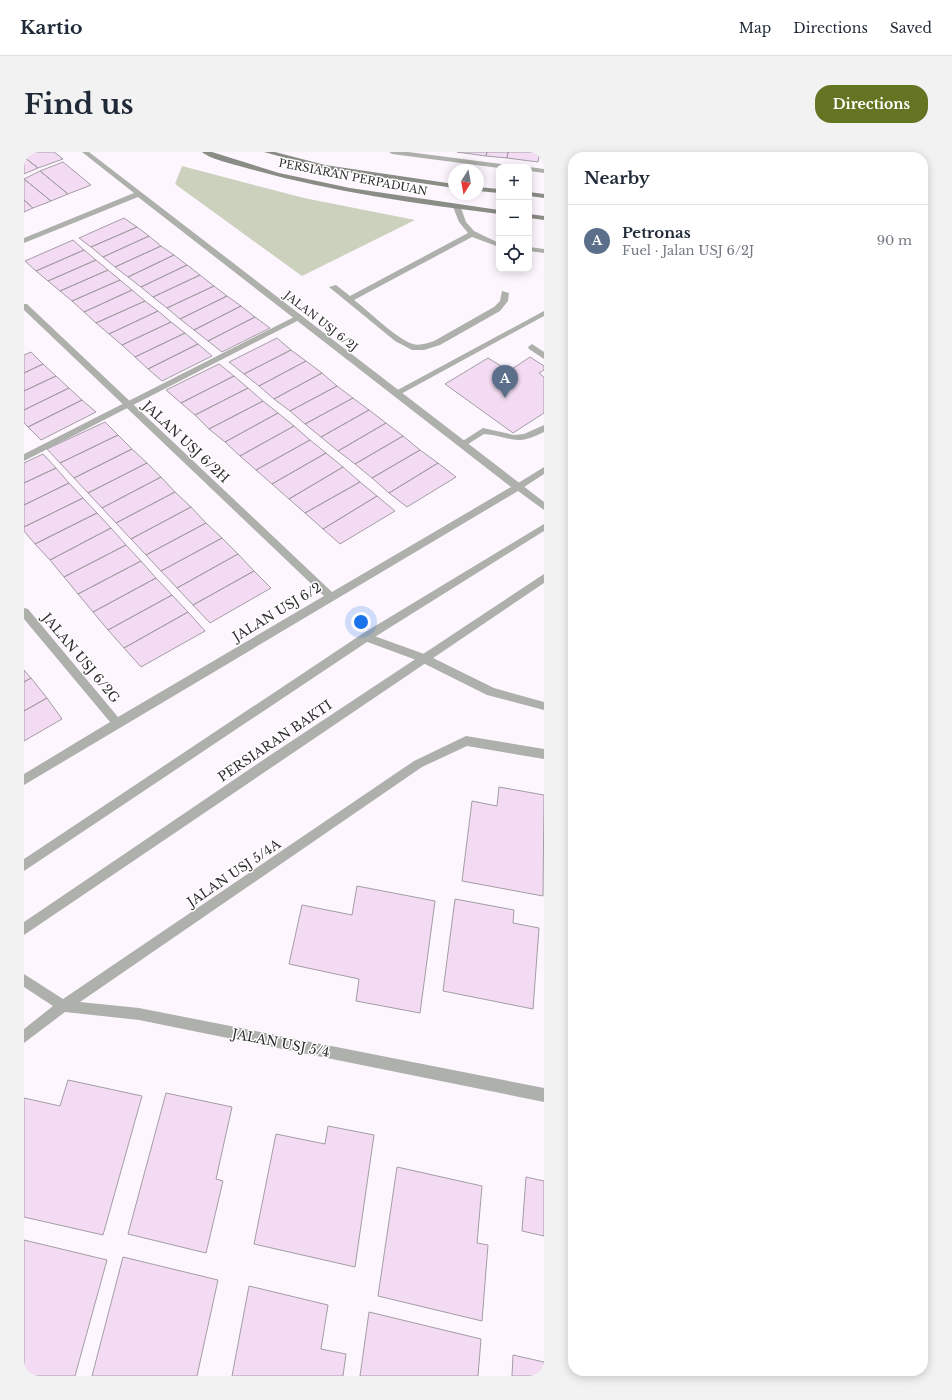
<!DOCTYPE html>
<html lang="en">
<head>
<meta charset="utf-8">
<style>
	:root { --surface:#fff; --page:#f2f2f3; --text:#1f2937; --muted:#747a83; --line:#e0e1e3; --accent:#637523 }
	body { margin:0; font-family:"Libre Baskerville",serif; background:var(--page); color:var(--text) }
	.controls { position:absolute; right:12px; top:12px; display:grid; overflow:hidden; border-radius:8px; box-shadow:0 2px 10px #0003 }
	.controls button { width:36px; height:36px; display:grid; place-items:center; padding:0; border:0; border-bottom:1px solid var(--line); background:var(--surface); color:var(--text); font:20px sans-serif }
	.compass { position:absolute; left:424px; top:12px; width:36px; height:36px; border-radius:50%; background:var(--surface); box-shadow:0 2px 10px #0003; rotate:191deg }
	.you { position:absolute; left:337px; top:470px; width:14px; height:14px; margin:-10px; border:3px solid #fff; border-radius:50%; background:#1a73e8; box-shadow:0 0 0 6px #1a73e833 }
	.badge { display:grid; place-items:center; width:26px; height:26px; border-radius:50%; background:var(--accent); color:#fff; font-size:13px; font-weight:700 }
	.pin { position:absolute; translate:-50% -33px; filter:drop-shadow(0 1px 2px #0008) }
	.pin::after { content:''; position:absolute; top:21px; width:14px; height:12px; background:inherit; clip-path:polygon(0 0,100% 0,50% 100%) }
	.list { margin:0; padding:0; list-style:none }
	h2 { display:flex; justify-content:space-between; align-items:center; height:52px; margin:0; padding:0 16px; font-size:17px }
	h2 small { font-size:13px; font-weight:400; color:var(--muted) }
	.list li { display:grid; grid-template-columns:26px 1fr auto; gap:12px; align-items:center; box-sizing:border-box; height:72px; padding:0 16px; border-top:1px solid var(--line) }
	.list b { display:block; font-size:15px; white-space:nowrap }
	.list p { margin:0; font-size:13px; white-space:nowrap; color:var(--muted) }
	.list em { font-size:13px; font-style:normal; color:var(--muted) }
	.icon { flex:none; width:22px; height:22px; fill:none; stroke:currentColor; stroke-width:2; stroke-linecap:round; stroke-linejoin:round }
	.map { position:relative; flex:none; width:520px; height:1224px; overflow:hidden; border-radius:16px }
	header { display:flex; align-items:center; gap:24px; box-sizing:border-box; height:56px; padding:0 20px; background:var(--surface); border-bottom:1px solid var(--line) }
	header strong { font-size:19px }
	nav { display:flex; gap:22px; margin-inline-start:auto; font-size:14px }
	.intro { display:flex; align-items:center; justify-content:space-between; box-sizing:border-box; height:96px; padding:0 24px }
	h1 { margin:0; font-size:28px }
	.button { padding:10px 18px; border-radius:16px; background:var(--accent); color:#fff; font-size:14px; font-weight:700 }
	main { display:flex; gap:24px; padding:0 24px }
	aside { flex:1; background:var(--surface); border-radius:16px; box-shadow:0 2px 10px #0003 }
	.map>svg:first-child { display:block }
</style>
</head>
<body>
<header>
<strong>Kartio</strong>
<nav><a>Map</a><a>Directions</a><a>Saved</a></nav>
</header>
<div class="intro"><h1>Find us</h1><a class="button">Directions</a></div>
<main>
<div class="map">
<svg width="520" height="1224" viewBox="0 0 520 1224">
	<rect width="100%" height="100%" fill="#fef6fe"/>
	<!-- green -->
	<path fill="#cbd1bd" d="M 158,14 L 280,46 L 391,68 L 278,124 L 151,32 Z"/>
	<!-- building -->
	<path fill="#f2dbf3" stroke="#a49da4" d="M 0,0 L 30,0 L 39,7 L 14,16 L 0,5 Z
		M 433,0 L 463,0 L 462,4 Z
		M 463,0 L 484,0 L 483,6 L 462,4 Z
		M 484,0 L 516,0 L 514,10 L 483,6 Z
		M 0,5 L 14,16 L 0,22 Z
		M 39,10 L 67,33 L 44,42 L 16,19 Z
		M 16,19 L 44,42 L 27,49 L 0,27 Z
		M 0,27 L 27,49 L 9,56 L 0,48 Z
		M 0,48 L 9,56 L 0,60 Z
		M 100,66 L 113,75 L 67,95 L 55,86 Z
		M 113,75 L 125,84 L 79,105 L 67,95 Z
		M 125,84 L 137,94 L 91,115 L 79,105 Z
		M 49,88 L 60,98 L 12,119 L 1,109 Z
		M 137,94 L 150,103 L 104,125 L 91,115 Z
		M 60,98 L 72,108 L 24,129 L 12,119 Z
		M 150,103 L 163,113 L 117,135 L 104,125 Z
		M 72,108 L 84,118 L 36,139 L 24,129 Z
		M 163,113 L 176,123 L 129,145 L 117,135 Z
		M 84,118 L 96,128 L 48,149 L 36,139 Z
		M 176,123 L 190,134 L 143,156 L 129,145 Z
		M 96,128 L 108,138 L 60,160 L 48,149 Z
		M 190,134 L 203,144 L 156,167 L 143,156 Z
		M 108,138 L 121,149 L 72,171 L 60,160 Z
		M 203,144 L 217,154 L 170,178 L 156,167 Z
		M 121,149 L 134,159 L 85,182 L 72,171 Z
		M 217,154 L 231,165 L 184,189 L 170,178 Z
		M 134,159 L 147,170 L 98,193 L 85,182 Z
		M 231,165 L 246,176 L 198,200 L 184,189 Z
		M 147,170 L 161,181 L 111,205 L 98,193 Z
		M 161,181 L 174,192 L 124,217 L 111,205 Z
		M 253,186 L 267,198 L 220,222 L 205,210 Z
		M 174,192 L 188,204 L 138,229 L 124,217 Z
		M 267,198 L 282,209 L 235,234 L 220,222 Z
		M 7,200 L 19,212 L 0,221 L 0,203 Z
		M 506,205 L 520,214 L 520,218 L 515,221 L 520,225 L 520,261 L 489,281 L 421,232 L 464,206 L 485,219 Z
		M 282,209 L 298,221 L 250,247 L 235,234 Z
		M 19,212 L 32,224 L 0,239 L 0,221 Z
		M 195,212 L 210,224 L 157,251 L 142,238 Z
		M 298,221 L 313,234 L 266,259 L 250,247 Z
		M 32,224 L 45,236 L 0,258 L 0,239 Z
		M 210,224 L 224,236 L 171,263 L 157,251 Z
		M 313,234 L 329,246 L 281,272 L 266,259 Z
		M 45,236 L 58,248 L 4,275 L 0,271 L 0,258 Z
		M 224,236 L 239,249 L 185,277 L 171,263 Z
		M 329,246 L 345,258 L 297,285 L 281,272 Z
		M 58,248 L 72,260 L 17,288 L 4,275 Z
		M 239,249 L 254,261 L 201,290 L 185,277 Z
		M 345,258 L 362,271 L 314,299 L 297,285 Z
		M 254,261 L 270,274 L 216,304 L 201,290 Z
		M 81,270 L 94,283 L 36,311 L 23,297 Z
		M 362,271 L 379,284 L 331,312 L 314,299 Z
		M 270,274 L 286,288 L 232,318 L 216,304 Z
		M 94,283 L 108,297 L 50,326 L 36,311 Z
		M 379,284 L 396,298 L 348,326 L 331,312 Z
		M 286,288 L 302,301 L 248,332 L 232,318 Z
		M 108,297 L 123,311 L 64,341 L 50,326 Z
		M 396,298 L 414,311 L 365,341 L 348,326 Z
		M 302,301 L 319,315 L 265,347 L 248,332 Z
		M 19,302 L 32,316 L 0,331 L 0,311 Z
		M 123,311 L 137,325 L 78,356 L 64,341 Z
		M 414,311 L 432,325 L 383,355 L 365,341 Z
		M 319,315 L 336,330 L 281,361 L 265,347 Z
		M 32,316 L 45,331 L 0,353 L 0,331 Z
		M 137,325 L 151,340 L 92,371 L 78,356 Z
		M 336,330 L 353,344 L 299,377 L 281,361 Z
		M 45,331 L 59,346 L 0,375 L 0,353 Z
		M 151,340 L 167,355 L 107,387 L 92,371 Z
		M 353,344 L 371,359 L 316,392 L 299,377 Z
		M 59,346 L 73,361 L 11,392 L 0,379 L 0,375 Z
		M 167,355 L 182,371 L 122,403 L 107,387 Z
		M 73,361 L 87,376 L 26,408 L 11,392 Z
		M 182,371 L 198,386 L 137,419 L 122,403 Z
		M 87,376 L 102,393 L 40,425 L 26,408 Z
		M 198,386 L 214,402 L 153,436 L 137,419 Z
		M 102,393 L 117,409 L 54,442 L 40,425 Z
		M 214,402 L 230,419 L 169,453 L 153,436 Z
		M 117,409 L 132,426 L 69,460 L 54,442 Z
		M 230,419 L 247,436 L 186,471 L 169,453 Z
		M 132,426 L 148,443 L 84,478 L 69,460 Z
		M 148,443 L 164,460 L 100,496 L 84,478 Z
		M 164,460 L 181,479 L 117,515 L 100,496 Z
		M 0,518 L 7,526 L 0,530 Z
		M 7,526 L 23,546 L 0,559 L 0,530 Z
		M 23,546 L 38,567 L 0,589 L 0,559 Z
		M 475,635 L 520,643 L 519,744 L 438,729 L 448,649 L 473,654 Z
		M 333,734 L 411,749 L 396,861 L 332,849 L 335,827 L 265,812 L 278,753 L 328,763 Z
		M 431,747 L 490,758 L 489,771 L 515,776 L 509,857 L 419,839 Z
		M 44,928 L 118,944 L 79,1083 L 0,1065 L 0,946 L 36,954 Z
		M 142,941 L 208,955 L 192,1027 L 199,1029 L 182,1101 L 104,1082 Z
		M 304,974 L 350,983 L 331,1115 L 230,1092 L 252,982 L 301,992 Z
		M 373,1015 L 458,1034 L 453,1091 L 464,1093 L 458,1169 L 354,1144 Z
		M 502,1025 L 520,1029 L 520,1084 L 498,1079 Z
		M 0,1088 L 83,1108 L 51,1224 L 0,1224 Z
		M 99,1105 L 194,1128 L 173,1224 L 68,1224 Z
		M 225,1134 L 304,1153 L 297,1197 L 322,1202 L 319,1224 L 208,1224 Z
		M 345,1160 L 457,1187 L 454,1224 L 336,1224 Z
		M 489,1203 L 520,1210 L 520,1224 L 488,1224 Z"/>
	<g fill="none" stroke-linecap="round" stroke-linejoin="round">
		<!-- service -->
		<path fill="#aeb0ab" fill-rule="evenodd" d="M 430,53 L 436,53 L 442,70 L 450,79 L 475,91 L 475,95 L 448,85 L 330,148 C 346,160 371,186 389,192 C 395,194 404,191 410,189 L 470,155 L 476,149 L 478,139 L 485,141 L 484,149 L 476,159 L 416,193 L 400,198 L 388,198 L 371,189 L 305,135 L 312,133 L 326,144 L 444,81 L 435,70 L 429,55 Z
			M 505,95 L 520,97 L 520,101 L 505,99 Z
			M 520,159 L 520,164 L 375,243 L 372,244 L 368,241 Z
			M 272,164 L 275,164 L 279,166 L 0,309 L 0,302 Z
			M 508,192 L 520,200 L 520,207 L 505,197 L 504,195 Z
			M 520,273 L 520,280 C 490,295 490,285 460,282 L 441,294 L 435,294 L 434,292 L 459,276 L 490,283 L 500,282 Z
			M 520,315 L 520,322 L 497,337 L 491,337 L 491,333 Z
			M 342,481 L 403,503 L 470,536 L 520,550 L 520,558 L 463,543 L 395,509 L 338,488 L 337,485 L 338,482 Z"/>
		<!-- minor -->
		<path fill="#aeb0ab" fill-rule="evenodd" d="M 58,0 L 65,0 L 520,350 L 520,358 L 494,339 L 0,633 L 0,622 L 86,570 L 0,467 L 0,456 L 4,457 L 94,565 L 300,444 L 0,158 L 0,152 L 3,152 L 308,440 L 487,335 L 114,45 L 0,91 L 0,86 L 110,41 Z
			M 365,0 L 384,0 L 485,13 L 488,15 L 475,16 L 368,2 Z
			M 505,15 L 520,17 L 520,21 L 505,19 Z
			M 442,584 L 520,597 L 520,607 L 443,594 L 398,615 L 56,850 L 115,856 L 520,936 L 520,950 L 115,868 L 41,860 L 0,891 L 0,877 L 29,854 L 0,835 L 0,822 L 39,847 L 390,609 Z"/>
		<!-- tertiary -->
		<path fill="#aeb0ab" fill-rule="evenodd" d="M 520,372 L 520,379 L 346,488 L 0,719 L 0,707 L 338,482 Z
			M 520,422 L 520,431 L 0,783 L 0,770 L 245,604 Z"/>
		<!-- secondary -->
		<path fill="#8a8c86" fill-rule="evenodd" d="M 178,0 L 188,0 L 255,21 L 326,36 L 475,58 L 475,62 C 391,52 308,40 226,17 C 214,13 187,8 178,0 Z
			M 240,0 L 251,0 L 301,13 L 430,32 L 430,36 L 301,17 Z
			M 454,35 L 475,37 L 475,41 L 454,39 Z
			M 505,40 L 520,42 L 520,46 L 505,44 Z
			M 505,62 L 520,64 L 520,68 L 505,66 Z"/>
	</g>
	<g text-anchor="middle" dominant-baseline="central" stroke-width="3" stroke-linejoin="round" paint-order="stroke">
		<!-- far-street labels -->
		<g font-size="11" fill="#302d30" stroke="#fff">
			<text transform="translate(329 25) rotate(11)">PERSIARAN PERPADUAN</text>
			<text transform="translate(297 169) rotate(38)">JALAN USJ 6/2J</text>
		</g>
		<!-- street labels -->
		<g font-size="13" fill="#302d30" stroke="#fff">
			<text transform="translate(162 290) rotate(43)">JALAN USJ 6/2H</text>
			<text transform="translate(253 460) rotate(-31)">JALAN USJ 6/2</text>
			<text transform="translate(57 506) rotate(50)">JALAN USJ 6/2G</text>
			<text transform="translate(251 589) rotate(-34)">PERSIARAN BAKTI</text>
			<text transform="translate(210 721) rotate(-34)">JALAN USJ 5/4A</text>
			<text transform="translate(257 891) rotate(11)">JALAN USJ 5/4</text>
		</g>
	</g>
</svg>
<div class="controls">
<button>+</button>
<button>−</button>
<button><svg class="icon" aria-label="locate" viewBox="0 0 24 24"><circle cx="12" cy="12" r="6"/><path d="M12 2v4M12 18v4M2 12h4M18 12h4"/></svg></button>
</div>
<svg class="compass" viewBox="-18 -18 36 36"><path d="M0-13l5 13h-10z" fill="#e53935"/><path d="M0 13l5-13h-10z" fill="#747a83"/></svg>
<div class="you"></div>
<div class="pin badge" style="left:481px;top:246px;background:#5c6f8a">A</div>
</div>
<aside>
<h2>Nearby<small></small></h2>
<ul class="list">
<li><span class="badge" style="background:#5c6f8a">A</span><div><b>Petronas</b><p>Fuel · Jalan USJ 6/2J</p></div><em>90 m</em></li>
</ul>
</aside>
</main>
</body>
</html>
